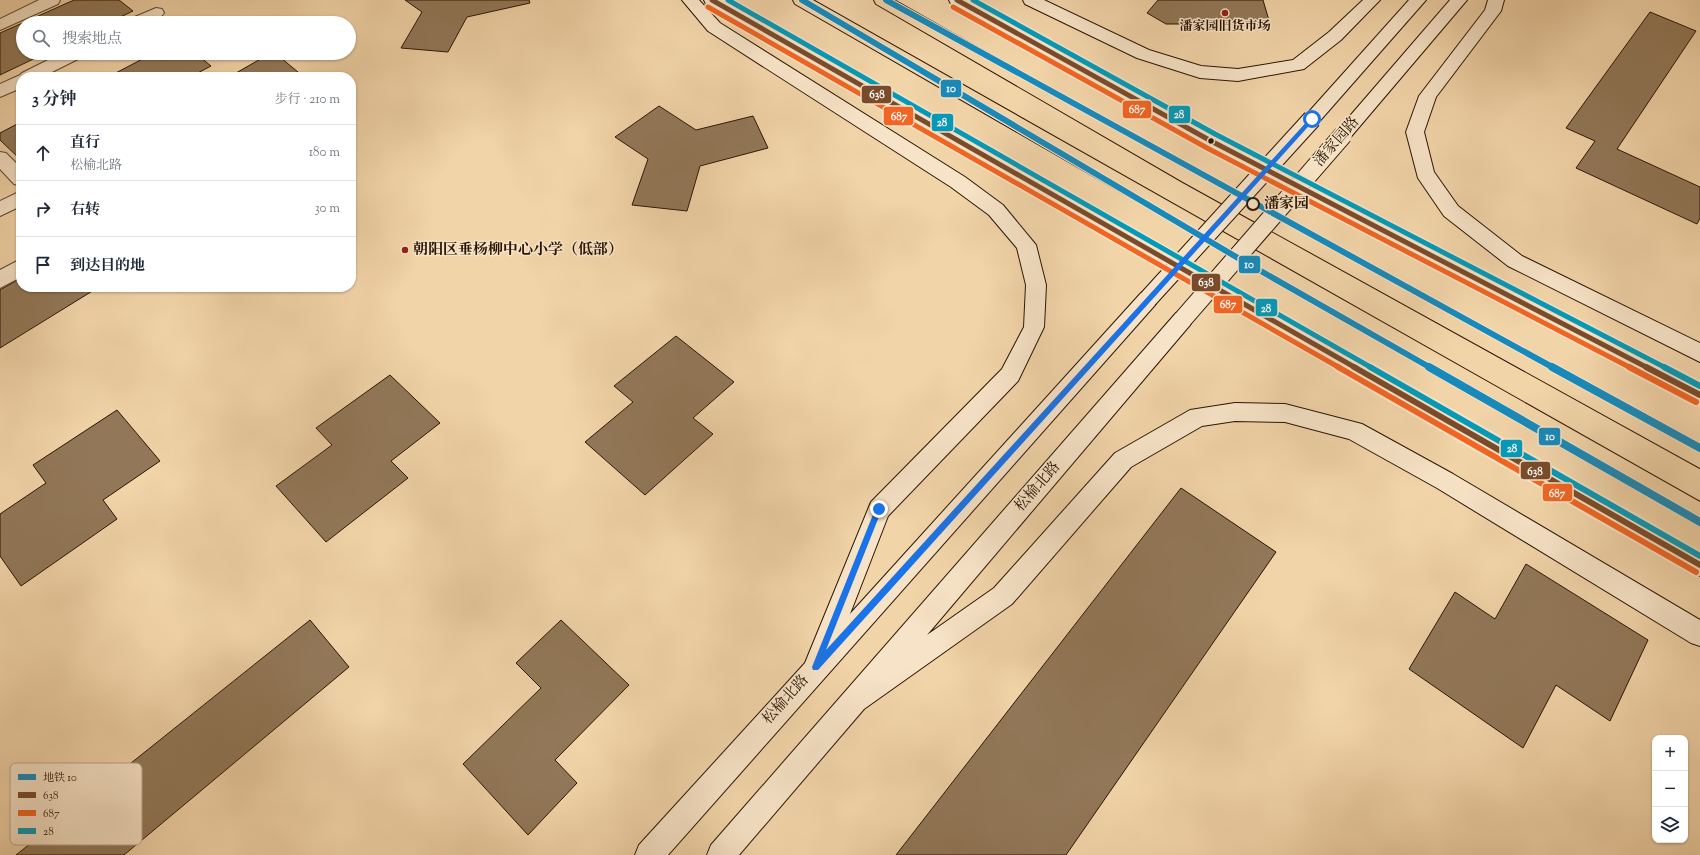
<!DOCTYPE html>
<html lang="zh">
<head>
<meta charset="utf-8">
<style>
	:root { --surface:#fff; --page:#f6f6f7; --text:#1f2937; --muted:#747a83; --line:#e0e1e3 }
	body { margin:0; font-family:"Sorts Mill Goudy","Noto Serif SC",serif; background:var(--page); color:var(--text) }
	.controls { position:absolute; right:12px; bottom:12px; display:grid; overflow:hidden; border-radius:8px; box-shadow:0 1px 3px #0004 }
	.controls button { width:36px; height:36px; display:grid; place-items:center; padding:0; border:0; border-bottom:1px solid var(--line); background:var(--surface); color:var(--text); font:20px sans-serif }
	.stop { position:absolute; width:12px; height:12px; margin:-9px; border:3px solid #1a73e8; border-radius:50%; background:#fff }
	.stop.end { background:#1a73e8; border-color:#fff; box-shadow:0 1px 4px #0008 }
	.list { margin:0; padding:0; list-style:none }
	h2 { display:flex; justify-content:space-between; align-items:center; height:52px; margin:0; padding:0 16px; font-size:17px }
	h2 small { font-size:13px; font-weight:400; color:var(--muted) }
	.list li { display:grid; grid-template-columns:26px 1fr auto; gap:12px; align-items:center; box-sizing:border-box; height:56px; padding:0 16px; border-top:1px solid var(--line) }
	.list b { display:block; font-size:15px; white-space:nowrap }
	.list p { margin:0; font-size:13px; white-space:nowrap; color:var(--muted) }
	.list em { font-size:13px; font-style:normal; color:var(--muted) }
	.icon { flex:none; width:22px; height:22px; fill:none; stroke:currentColor; stroke-width:2; stroke-linecap:round; stroke-linejoin:round }
	.map { position:relative; flex:none; width:1700px; height:855px; overflow:hidden }
	.search { position:absolute; background:var(--surface); box-shadow:0 1px 3px #0004; left:16px; top:16px; width:340px; height:44px; display:flex; align-items:center; gap:10px; box-sizing:border-box; padding:0 14px; border-radius:22px; color:var(--muted); font-size:15px }
	.panel { position:absolute; background:var(--surface); box-shadow:0 1px 3px #0004; left:16px; top:72px; width:340px; height:220px; border-radius:16px }
	.map>svg:first-child { display:block }
</style>
</head>
<body>
<div class="map">
<svg width="1700" height="855" viewBox="0 0 1700 855">
	<rect width="100%" height="100%" fill="#f2d4a9"/>
	<filter id="stains"><feTurbulence type="fractalNoise" baseFrequency=".005" numOctaves="4"/><feColorMatrix values="0 0 0 0 .2 0 0 0 0 .09 0 0 0 0 .02 0 0 0 .5 -.17"/></filter>
	<radialGradient id="worn" r=".72"><stop offset=".6" stop-color="#630" stop-opacity="0"/><stop offset="1" stop-color="#630" stop-opacity=".3"/></radialGradient>
	<!-- building -->
	<path fill="#927859" stroke="#2a1503" d="M 74,0 L 119,0 L 133,11 L 108,23 L 23,23 L 23,53 L 46,53 L 0,75 L 0,33 Z
		M 405,0 L 529,0 L 530,3 L 467,17 L 448,52 L 401,48 L 422,12 Z
		M 1158,0 L 1263,0 L 1270,24 L 1166,24 L 1147,13 Z
		M 1650,12 L 1696,31 L 1617,149 L 1700,187 L 1700,218 L 1697,224 L 1576,168 L 1595,141 L 1566,128 Z
		M 154,53 L 195,53 L 211,66 L 190,77 L 108,77 Z
		M 271,53 L 275,53 L 304,77 L 229,77 Z
		M 659,106 L 696,130 L 753,116 L 768,148 L 700,166 L 687,211 L 632,205 L 648,159 L 615,137 Z
		M 21,122 L 21,160 L 0,140 L 0,133 Z
		M 21,278 L 21,287 L 91,287 L 94,290 L 0,348 L 0,290 Z
		M 676,336 L 734,382 L 693,418 L 713,434 L 645,495 L 585,442 L 633,402 L 614,386 Z
		M 390,375 L 440,423 L 391,461 L 408,478 L 326,542 L 276,486 L 332,445 L 316,428 Z
		M 117,410 L 160,461 L 103,500 L 117,519 L 21,586 L 0,556 L 0,514 L 46,483 L 33,465 Z
		M 1181,488 L 1276,552 L 1066,855 L 896,855 Z
		M 1526,564 L 1648,640 L 1610,721 L 1556,685 L 1523,748 L 1409,669 L 1455,592 L 1495,619 Z
		M 310,620 L 349,667 L 124,855 L 16,855 Z
		M 561,620 L 629,685 L 555,760 L 577,783 L 528,835 L 463,764 L 541,688 L 516,663 Z"/>
	<g fill="none" stroke-linecap="round" stroke-linejoin="round">
		<!-- street casing -->
		<g stroke="#5c452c" stroke-width="2">
			<path id="street" d="M 39,0 L 60,0 L 58,4 L 0,30 L 0,19 Z
				M 156,8 L 162,9 L 164,13 C 156,25 140,23 128,23 L 130,19 Z
				M 62,53 L 84,53 L 82,57 L 42,77 L 21,77 L 21,88 L 0,97 L 0,84 L 20,75 L 22,73 Z
				M 0,152 L 6,153 L 21,168 L 21,186 L 14,184 L 0,169 Z
				M 21,191 L 21,206 L 0,216 L 0,201 Z
				M 21,259 L 21,277 L 0,288 L 0,270 Z"/>
		</g>
		<!-- secondary casing -->
		<g stroke="#2a1503" stroke-width="2">
			<path id="secondary" d="M 682,0 L 699,0 L 720,23 L 965,177 L 1003,205 L 1036,245 L 1046,285 L 1044,327 L 1018,381 L 888,516 L 850,614 L 1141,293 L 1148,291 L 1155,293 L 1158,299 L 1155,305 L 668,855 L 635,855 L 639,845 L 805,663 L 871,502 L 1002,369 L 1024,327 L 1026,285 L 1017,248 L 989,215 L 951,187 L 708,31 Z
				M 704,0 L 724,0 L 1700,552 L 1700,576 L 706,4 Z
				M 949,0 L 969,0 L 1217,137 L 1700,385 L 1700,404 L 1205,145 L 951,4 Z
				M 1023,0 L 1044,0 L 1149,50 L 1201,66 L 1238,69 L 1293,60 L 1329,32 L 1363,0 L 1380,0 L 1341,40 L 1304,69 L 1238,81 L 1200,78 L 1137,58 L 1025,4 Z
				M 1409,0 L 1426,0 L 1318,123 L 1312,125 L 1306,123 L 1303,119 L 1306,115 Z
				M 1450,0 L 1467,0 L 1349,139 L 1343,141 L 1337,139 L 1334,135 L 1337,131 Z
				M 1488,0 L 1504,0 L 1501,11 L 1436,97 L 1424,132 L 1434,172 L 1458,206 L 1522,256 L 1700,343 L 1700,362 L 1508,266 L 1444,216 L 1418,178 L 1406,132 L 1419,96 L 1485,10 Z
				M 1183,311 L 1190,313 L 1193,319 L 1190,325 L 927,635 L 994,588 L 1115,453 L 1190,410 L 1235,403 L 1285,404 L 1362,424 L 1453,474 L 1700,620 L 1700,646 L 1691,643 L 1437,488 L 1349,439 L 1285,422 L 1235,421 L 1202,426 L 1131,467 L 1012,604 L 864,709 L 739,855 L 707,855 L 711,845 L 1176,313 Z"/>
		</g>
		<!-- highway casing -->
		<g stroke="#2a1503" stroke-width="2">
			<path id="highway" d="M 793,0 L 813,0 L 1700,502 L 1700,525 L 1692,521 L 795,4 Z
				M 874,0 L 894,0 L 1197,172 L 1700,447 L 1700,468 L 1183,182 L 876,4 Z"/>
		</g>
		<!-- street -->
		<use href="#street" fill="#f7e3c7" fill-rule="evenodd"/>
		<!-- secondary -->
		<use href="#secondary" fill="#f7e3c7" fill-rule="evenodd"/>
		<!-- highway -->
		<use href="#highway" fill="#f2d4a9" fill-rule="evenodd"/>
		<!-- secondary-bridge casing -->
		<g stroke="#2a1503" stroke-width="20" stroke-linecap="butt">
			<path id="secondary-bridge" d="M 1148,299 L 1312,119
				M 1183,319 L 1343,135"/>
		</g>
		<!-- secondary-bridge -->
		<use href="#secondary-bridge" stroke="#f7e3c7" stroke-width="18"/>
		<!-- bus-1-far1 casing -->
		<g stroke="#f7e3c7" stroke-width="8">
			<path id="bus-1-far1" d="M 712,0 L 1356,368
				M 957,0 L 1211,141 L 1648,368"/>
		</g>
		<!-- bus-1 casing -->
		<g stroke="#f7e3c7" stroke-width="10">
			<path id="bus-1" d="M 1354,367 L 1700,565
				M 1646,367 L 1700,395"/>
		</g>
		<!-- bus-2-far1 casing -->
		<g stroke="#f7e3c7" stroke-width="8">
			<path id="bus-2-far1" d="M 708,7 L 1340,368
				M 953,7 L 1207,148 L 1631,368"/>
		</g>
		<!-- bus-2 casing -->
		<g stroke="#f7e3c7" stroke-width="10">
			<path id="bus-2" d="M 1338,367 L 1696,572
				M 1629,367 L 1696,402"/>
		</g>
		<!-- bus-3-far1 casing -->
		<g stroke="#f7e3c7" stroke-width="8">
			<path id="bus-3-far1" d="M 728,0 L 1372,368
				M 973,0 L 1215,134 L 1666,368"/>
		</g>
		<!-- bus-3 casing -->
		<g stroke="#f7e3c7" stroke-width="10">
			<path id="bus-3" d="M 1370,367 L 1700,556
				M 1664,367 L 1700,386"/>
		</g>
		<!-- bus-1-far1 -->
		<use href="#bus-1-far1" stroke="#7a4b2a" stroke-width="5"/>
		<!-- bus-1 -->
		<use href="#bus-1" stroke="#7a4b2a" stroke-width="6"/>
		<!-- bus-2-far1 -->
		<use href="#bus-2-far1" stroke="#f26522" stroke-width="5"/>
		<!-- bus-2 -->
		<use href="#bus-2" stroke="#f26522" stroke-width="6"/>
		<!-- bus-3-far1 -->
		<use href="#bus-3-far1" stroke="#049aba" stroke-width="5"/>
		<!-- bus-3 -->
		<use href="#bus-3" stroke="#049aba" stroke-width="6"/>
		<!-- metro-1-far1 casing -->
		<g stroke="#f7e3c7" stroke-width="8">
			<path id="metro-1-far1" d="M 802,0 L 1238,258 L 1431,368
				M 886,0 L 1554,368"/>
		</g>
		<!-- metro-1 casing -->
		<g stroke="#f7e3c7" stroke-width="10">
			<path id="metro-1" d="M 1429,367 L 1700,522
				M 1552,367 L 1700,448"/>
		</g>
		<!-- metro-1-far1 -->
		<use href="#metro-1-far1" stroke="#178abb" stroke-width="6"/>
		<!-- metro-1 -->
		<use href="#metro-1" stroke="#178abb" stroke-width="8"/>
	</g>
	<!-- route -->
	<path fill="#1a73e8" d="M 1310,118 L 1315,119 L 818,670 L 813,670 L 812,667 L 876,507 L 881,507 L 882,509 L 826,650 Z"/>
	<!-- markers -->
	<g fill="#8f2418" stroke="#f7e3c7" stroke-width="1.5">
		<circle cx="1225" cy="13" r="4"/>
		<circle cx="405" cy="250" r="4"/>
	</g>
	<circle fill="#2a1503" stroke="#f7e3c7" stroke-width="1.5" cx="1211" cy="141" r="3.5"/>
	<circle fill="#f7e3c7" stroke="#2a1503" stroke-width="2" cx="1253" cy="204" r="6"/>
	<g text-anchor="middle" dominant-baseline="central" stroke-width="3" stroke-linejoin="round" paint-order="stroke">
		<!-- far-poi labels -->
		<g font-size="13" font-weight="bold" fill="#2a1503" stroke="#f7e3c7">
			<text x="1225" y="27">潘家园旧货市场</text>
		</g>
		<!-- street labels -->
		<g font-size="15" fill="#2a1503" stroke="#f7e3c7">
			<text transform="translate(1337 142) rotate(-49)">潘家园路</text>
			<text transform="translate(1038 487) rotate(-49)">松榆北路</text>
			<text transform="translate(786 700) rotate(-48)">松榆北路</text>
		</g>
		<!-- stop labels -->
		<g font-size="15" font-weight="bold" fill="#2a1503" stroke="#f7e3c7" text-anchor="start">
			<text x="1264" y="204">潘家园</text>
		</g>
		<!-- poi labels -->
		<g font-size="15" font-weight="bold" fill="#2a1503" stroke="#f7e3c7" text-anchor="start">
			<text x="413" y="250">朝阳区垂杨柳中心小学（低部）</text>
		</g>
	</g>
	<!-- legend -->
	<rect x="10" y="763" width="132" height="82" rx="6" fill="#f7e3c7" stroke="#baa58c" stroke-width="1"/>
	<rect x="18" y="774" width="18" height="6" fill="#178abb"/>
	<rect x="18" y="792" width="18" height="6" fill="#7a4b2a"/>
	<rect x="18" y="810" width="18" height="6" fill="#f26522"/>
	<rect x="18" y="828" width="18" height="6" fill="#049aba"/>
	<g font-size="11" fill="#2a1503">
		<text x="43" y="781">地铁 10</text>
		<text x="43" y="799">638</text>
		<text x="43" y="817">687</text>
		<text x="43" y="835">28</text>
	</g>
	<g stroke="#f7e3c7" stroke-width="1.5">
		<rect x="940" y="79" width="22" height="19" rx="4" fill="#178abb"/>
		<rect x="861" y="85" width="31" height="19" rx="4" fill="#7a4b2a"/>
		<rect x="1122" y="100" width="30" height="19" rx="4" fill="#f26522"/>
		<rect x="1168" y="105" width="23" height="19" rx="4" fill="#049aba"/>
		<rect x="883" y="106" width="31" height="20" rx="4" fill="#f26522"/>
		<rect x="931" y="113" width="23" height="19" rx="4" fill="#049aba"/>
		<rect x="1238" y="255" width="23" height="19" rx="4" fill="#178abb"/>
		<rect x="1191" y="273" width="30" height="19" rx="4" fill="#7a4b2a"/>
		<rect x="1213" y="295" width="30" height="19" rx="4" fill="#f26522"/>
		<rect x="1255" y="298" width="23" height="19" rx="4" fill="#049aba"/>
		<rect x="1538" y="427" width="23" height="19" rx="4" fill="#178abb"/>
		<rect x="1500" y="439" width="23" height="19" rx="4" fill="#049aba"/>
		<rect x="1520" y="461" width="31" height="19" rx="4" fill="#7a4b2a"/>
		<rect x="1542" y="483" width="31" height="19" rx="4" fill="#f26522"/>
	</g>
	<g font-size="11" text-anchor="middle" font-weight="bold" fill="#fff">
		<text x="951" y="92">10</text>
		<text x="877" y="98">638</text>
		<text x="1137" y="113">687</text>
		<text x="1179" y="118">28</text>
		<text x="899" y="120">687</text>
		<text x="942" y="126">28</text>
		<text x="1249" y="268">10</text>
		<text x="1206" y="286">638</text>
		<text x="1228" y="308">687</text>
		<text x="1266" y="312">28</text>
		<text x="1550" y="440">10</text>
		<text x="1512" y="452">28</text>
		<text x="1535" y="475">638</text>
		<text x="1557" y="497">687</text>
	</g>
	<rect width="100%" height="100%" filter="url(#stains)"/>
	<rect width="100%" height="100%" fill="url(#worn)"/>
</svg>
<div class="controls">
<button>+</button>
<button>−</button>
<button><svg class="icon" aria-label="layers" viewBox="0 0 24 24"><path d="M12 4l9 5-9 5-9-5zM3 14l9 5 9-5"/></svg></button>
</div>
<div class="stop" style="left:1312px;top:119px"></div>
<div class="stop end" style="left:879px;top:509px"></div>
<div class="search"><svg class="icon" aria-label="search" viewBox="0 0 24 24"><circle cx="10" cy="10" r="6"/><path d="M15 15l6 6"/></svg>搜索地点</div>
<section class="panel">
<h2>3 分钟<small>步行 · 210 m</small></h2>
<ul class="list">
<li><svg class="icon" aria-label="ahead" viewBox="0 0 24 24"><path d="M12 20V5M6 11l6-6 6 6"/></svg><div><b>直行</b><p>松榆北路</p></div><em>180 m</em></li>
<li><svg class="icon" aria-label="right" viewBox="0 0 24 24"><path d="M7 20v-9h11M14 6l5 5-5 5"/></svg><div><b>右转</b></div><em>30 m</em></li>
<li><svg class="icon" aria-label="arrive" viewBox="0 0 24 24"><path d="M6 21V4h12l-3 4 3 4H6"/></svg><div><b>到达目的地</b></div></li>
</ul>
</section>
</div>
</body>
</html>
